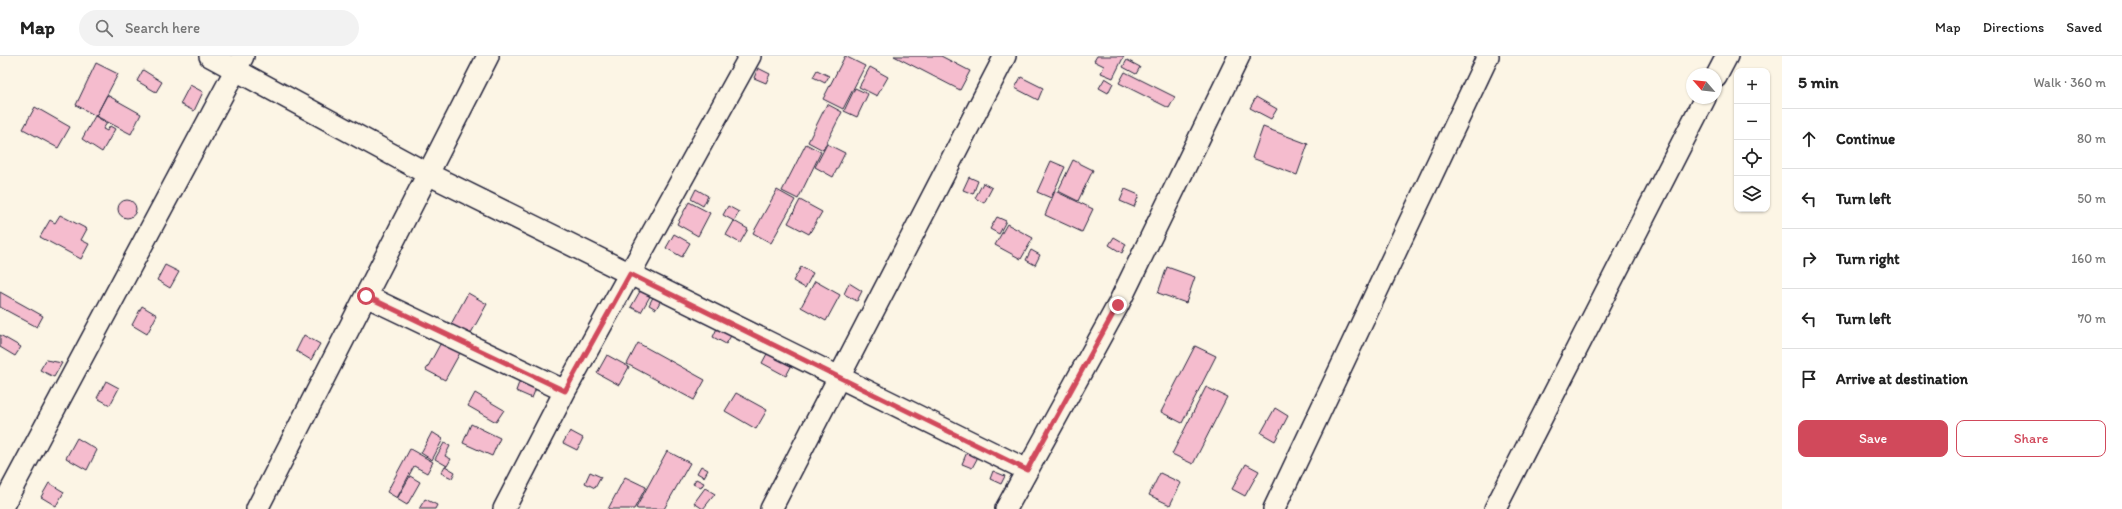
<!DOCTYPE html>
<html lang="en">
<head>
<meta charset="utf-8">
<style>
	:root { --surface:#fff; --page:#f2f2f2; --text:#222; --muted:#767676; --line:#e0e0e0; --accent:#d1495b }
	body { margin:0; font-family:Itim,sans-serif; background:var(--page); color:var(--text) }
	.controls { position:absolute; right:12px; top:12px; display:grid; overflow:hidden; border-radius:8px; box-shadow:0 1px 3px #0004 }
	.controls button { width:36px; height:36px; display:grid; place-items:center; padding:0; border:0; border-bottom:1px solid var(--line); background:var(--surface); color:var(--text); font:20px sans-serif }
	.compass { position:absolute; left:1686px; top:12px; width:36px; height:36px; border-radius:50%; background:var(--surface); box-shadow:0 1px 3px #0004; rotate:298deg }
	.stop { position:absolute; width:12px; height:12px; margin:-9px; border:3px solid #d1495b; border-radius:50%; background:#fff }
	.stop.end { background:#d1495b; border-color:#fff; box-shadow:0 1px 4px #0008 }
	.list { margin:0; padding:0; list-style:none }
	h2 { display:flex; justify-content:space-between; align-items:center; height:52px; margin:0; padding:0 16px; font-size:17px }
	h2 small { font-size:13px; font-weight:400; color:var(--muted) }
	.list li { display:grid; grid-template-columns:26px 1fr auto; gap:12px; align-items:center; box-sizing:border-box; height:60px; padding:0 16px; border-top:1px solid var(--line) }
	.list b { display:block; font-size:15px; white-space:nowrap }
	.list em { font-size:13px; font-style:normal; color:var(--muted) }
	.actions { display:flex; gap:8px; padding:12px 16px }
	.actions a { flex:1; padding:9px 0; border:1px solid var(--accent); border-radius:8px; text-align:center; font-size:14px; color:var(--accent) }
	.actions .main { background:var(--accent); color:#fff }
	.icon { flex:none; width:22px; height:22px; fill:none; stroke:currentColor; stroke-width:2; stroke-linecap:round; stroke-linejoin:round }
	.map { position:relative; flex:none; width:1782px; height:453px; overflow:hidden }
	header { display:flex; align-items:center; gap:24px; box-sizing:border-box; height:56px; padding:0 20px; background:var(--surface); border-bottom:1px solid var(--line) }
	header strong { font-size:19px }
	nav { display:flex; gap:22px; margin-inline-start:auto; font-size:14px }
	.search { width:280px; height:36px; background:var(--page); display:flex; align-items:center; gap:10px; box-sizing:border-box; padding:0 14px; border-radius:22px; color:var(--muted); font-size:15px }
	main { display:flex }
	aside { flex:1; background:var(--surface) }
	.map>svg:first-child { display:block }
</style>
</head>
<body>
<header>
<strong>Map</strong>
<div class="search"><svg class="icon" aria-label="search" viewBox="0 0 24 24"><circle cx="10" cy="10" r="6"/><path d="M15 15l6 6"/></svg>Search here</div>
<nav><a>Map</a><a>Directions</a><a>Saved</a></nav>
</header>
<main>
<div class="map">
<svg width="1782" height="453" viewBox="0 0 1782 453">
	<rect width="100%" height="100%" fill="#fcf5e5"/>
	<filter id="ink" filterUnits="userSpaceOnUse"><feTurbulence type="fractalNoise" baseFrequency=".025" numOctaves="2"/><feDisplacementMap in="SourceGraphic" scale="8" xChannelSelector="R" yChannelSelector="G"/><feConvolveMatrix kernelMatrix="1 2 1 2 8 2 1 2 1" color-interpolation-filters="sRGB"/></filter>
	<g filter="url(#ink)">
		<!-- building -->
		<path fill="#f5bcce" stroke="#22223b" d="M 845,0 L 865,10 L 843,53 L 823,43 Z
			M 894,0 L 941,0 L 970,15 L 960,34 Z
			M 1097,0 L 1124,0 L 1113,22 L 1101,17 L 1104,10 L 1094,5 Z
			M 1127,4 L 1140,11 L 1136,18 L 1123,11 Z
			M 96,7 L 118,18 L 96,60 L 76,49 Z
			M 870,11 L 888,21 L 877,40 L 859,31 Z
			M 758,12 L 770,18 L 766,27 L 754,22 Z
			M 143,14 L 162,26 L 156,36 L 137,25 Z
			M 817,14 L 829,20 L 825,27 L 813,21 Z
			M 1125,16 L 1175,41 L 1169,52 L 1119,27 Z
			M 1021,21 L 1043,32 L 1038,44 L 1015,32 Z
			M 1105,22 L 1113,27 L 1108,37 L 1099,32 Z
			M 190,29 L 203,36 L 194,55 L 180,48 Z
			M 855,32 L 868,38 L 857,61 L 844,55 Z
			M 107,39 L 141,58 L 131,78 L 96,60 Z
			M 1256,41 L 1277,53 L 1271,63 L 1250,52 Z
			M 827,48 L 842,56 L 823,94 L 808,86 Z
			M 35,51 L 70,71 L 58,92 L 23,73 Z
			M 95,60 L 107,67 L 103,73 L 107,75 L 110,70 L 115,73 L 102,96 L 82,83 Z
			M 1263,71 L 1308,88 L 1297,119 L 1252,102 Z
			M 806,88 L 821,96 L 798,143 L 782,135 Z
			M 827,88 L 845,97 L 833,121 L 815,111 Z
			M 1073,104 L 1093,114 L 1078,145 L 1058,135 Z
			M 1051,105 L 1065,111 L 1051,142 L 1037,136 Z
			M 969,121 L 978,125 L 973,138 L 963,134 Z
			M 983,127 L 992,132 L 984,147 L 975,142 Z
			M 696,133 L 708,140 L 703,150 L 691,143 Z
			M 1125,133 L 1139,139 L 1134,151 L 1120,145 Z
			M 777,134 L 795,144 L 771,187 L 753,177 Z
			M 1055,135 L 1093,153 L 1082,176 L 1045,159 Z
			M118 153a9 9 0 1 1 18 0a9 9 0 1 1-18 0Z
			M 800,144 L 822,156 L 809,178 L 788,167 Z
			M 689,146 L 710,157 L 698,180 L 677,168 Z
			M 728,150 L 739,156 L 734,165 L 723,159 Z
			M 60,159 L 87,173 L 81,184 L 89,188 L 81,203 L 40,181 L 50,164 L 55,167 Z
			M 997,161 L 1006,165 L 999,178 L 990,173 Z
			M 734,165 L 748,173 L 740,187 L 726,179 Z
			M 1007,168 L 1033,182 L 1021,203 L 995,189 Z
			M 674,178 L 690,187 L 682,201 L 666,192 Z
			M 1114,181 L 1126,188 L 1122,197 L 1109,189 Z
			M 1031,194 L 1040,199 L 1035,209 L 1026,204 Z
			M 165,209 L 179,216 L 170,232 L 157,224 Z
			M 801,211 L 813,217 L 805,232 L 793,225 Z
			M 1167,211 L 1195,221 L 1186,247 L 1158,237 Z
			M 815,225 L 840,239 L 826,265 L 801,251 Z
			M 849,227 L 862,235 L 857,245 L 844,238 Z
			M 643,230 L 653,235 L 641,256 L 631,251 Z
			M 656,235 L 664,239 L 656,253 L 649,249 Z
			M 0,236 L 43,260 L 37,271 L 0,251 Z
			M 468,237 L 487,248 L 445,324 L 426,314 Z
			M 142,250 L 157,259 L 147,278 L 132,269 Z
			M 718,270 L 732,278 L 726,288 L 713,281 Z
			M 0,279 L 21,291 L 15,300 L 0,291 Z
			M 304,279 L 320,288 L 311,304 L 296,295 Z
			M 638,287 L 705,324 L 694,344 L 627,308 Z
			M 1195,290 L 1216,300 L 1182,367 L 1161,356 Z
			M 769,294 L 793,307 L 786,320 L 762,307 Z
			M 607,299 L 629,311 L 619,329 L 597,317 Z
			M 46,304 L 62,307 L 54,321 L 40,314 Z
			M 522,318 L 539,325 L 532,342 L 516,335 Z
			M 106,325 L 119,332 L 110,349 L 97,342 Z
			M 1206,331 L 1227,341 L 1193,408 L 1172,398 Z
			M 475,337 L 504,354 L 496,366 L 468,350 Z
			M 736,337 L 767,354 L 756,373 L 725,355 Z
			M 1275,352 L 1288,360 L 1275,385 L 1261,377 Z
			M 471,368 L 500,382 L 492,400 L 463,387 Z
			M 570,375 L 583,382 L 577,394 L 563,387 Z
			M 432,376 L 443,383 L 432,404 L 421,397 Z
			M 77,382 L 97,394 L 87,414 L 66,402 Z
			M 444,387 L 450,390 L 445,400 L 451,403 L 447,410 L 435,403 Z
			M 410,393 L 433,406 L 427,417 L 414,410 L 397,442 L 387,436 Z
			M 667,395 L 690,407 L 664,453 L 638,453 L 636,452 Z
			M 967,396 L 978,401 L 972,412 L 962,408 Z
			M 1246,408 L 1259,415 L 1245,440 L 1232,433 Z
			M 445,410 L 455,416 L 452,422 L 441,417 Z
			M 701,410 L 708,414 L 704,421 L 697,417 Z
			M 993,415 L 1005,420 L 1001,428 L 990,423 Z
			M 590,416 L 601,421 L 595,432 L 585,427 Z
			M 1160,417 L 1181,427 L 1170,449 L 1149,439 Z
			M 410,420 L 420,426 L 407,449 L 397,443 Z
			M 625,421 L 646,431 L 634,453 L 608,453 Z
			M 696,423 L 704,427 L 701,432 L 693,428 Z
			M 49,427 L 64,436 L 56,450 L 41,441 Z
			M 705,432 L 715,438 L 703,453 L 694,447 Z
			M 425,443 L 437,449 L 435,453 L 419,453 Z"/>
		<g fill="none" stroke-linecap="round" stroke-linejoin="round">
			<!-- minor casing -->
			<g stroke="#22223b" stroke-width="24">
				<path id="minor" d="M 210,0 L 428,118 L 1027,414
					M 1716,21 L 1727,0
					M 366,240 L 565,335
					M 1,453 L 243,0
					M 257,453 L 488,0
					M 504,453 L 565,335 L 750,0
					M 771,453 L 1005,0
					M 1006,453 L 1118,249 L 1239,0
					M 1274,453 L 1488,0
					M 1495,453 L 1705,42"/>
			</g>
			<!-- minor -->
			<use href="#minor" stroke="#fcf5e5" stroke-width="21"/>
		</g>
	</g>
	<g fill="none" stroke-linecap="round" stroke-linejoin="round" filter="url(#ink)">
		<!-- route -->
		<path stroke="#d1495b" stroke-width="5" d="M 366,240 L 565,335 L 630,218 L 1027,414 L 1118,249"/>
	</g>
</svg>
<div class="controls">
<button>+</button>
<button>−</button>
<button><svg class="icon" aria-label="locate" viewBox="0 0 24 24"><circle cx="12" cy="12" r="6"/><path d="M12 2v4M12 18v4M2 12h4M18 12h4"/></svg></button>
<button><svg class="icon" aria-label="layers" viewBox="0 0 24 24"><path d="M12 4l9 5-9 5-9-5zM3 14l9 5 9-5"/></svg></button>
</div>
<svg class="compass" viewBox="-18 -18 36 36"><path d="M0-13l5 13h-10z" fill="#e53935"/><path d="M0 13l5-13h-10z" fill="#767676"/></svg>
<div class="stop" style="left:366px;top:240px"></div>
<div class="stop end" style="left:1118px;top:249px"></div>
</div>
<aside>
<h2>5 min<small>Walk · 360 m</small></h2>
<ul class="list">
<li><svg class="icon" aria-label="ahead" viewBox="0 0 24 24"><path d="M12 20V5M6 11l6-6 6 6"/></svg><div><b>Continue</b></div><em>80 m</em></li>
<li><svg class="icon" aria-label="left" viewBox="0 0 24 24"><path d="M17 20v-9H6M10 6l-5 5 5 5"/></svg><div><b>Turn left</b></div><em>50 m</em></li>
<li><svg class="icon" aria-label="right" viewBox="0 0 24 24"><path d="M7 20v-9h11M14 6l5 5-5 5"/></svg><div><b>Turn right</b></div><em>160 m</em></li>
<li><svg class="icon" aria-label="left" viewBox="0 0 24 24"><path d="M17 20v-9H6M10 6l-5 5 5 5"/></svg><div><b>Turn left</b></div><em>70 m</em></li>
<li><svg class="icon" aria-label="arrive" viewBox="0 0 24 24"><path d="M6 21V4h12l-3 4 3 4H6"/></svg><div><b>Arrive at destination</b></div></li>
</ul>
<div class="actions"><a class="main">Save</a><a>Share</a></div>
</aside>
</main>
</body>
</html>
